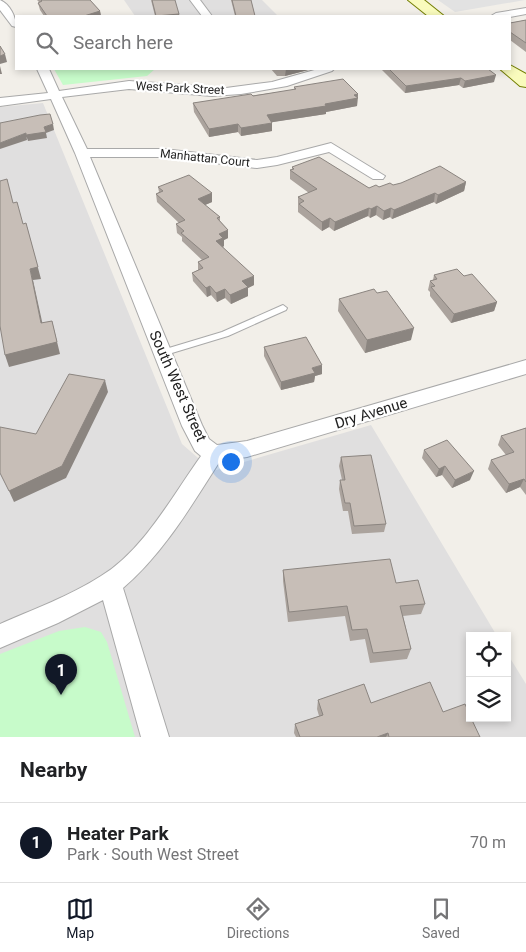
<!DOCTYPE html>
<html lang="en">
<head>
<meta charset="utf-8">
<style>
	:root { --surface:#fff; --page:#f6f6f6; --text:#202124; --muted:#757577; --line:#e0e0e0; --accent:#111827 }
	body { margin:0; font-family:Roboto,sans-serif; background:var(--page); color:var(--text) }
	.controls { position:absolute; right:15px; bottom:15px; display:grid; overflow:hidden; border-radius:0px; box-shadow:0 2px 8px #0003 }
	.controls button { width:45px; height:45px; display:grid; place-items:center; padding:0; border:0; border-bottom:1px solid var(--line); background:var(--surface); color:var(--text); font:25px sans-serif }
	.you { position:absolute; left:230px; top:461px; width:18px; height:18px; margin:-12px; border:4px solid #fff; border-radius:50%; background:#1a73e8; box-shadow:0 0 0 8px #1a73e833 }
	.badge { display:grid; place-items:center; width:32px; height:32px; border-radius:50%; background:var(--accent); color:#fff; font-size:16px; font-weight:700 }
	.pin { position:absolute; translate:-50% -41px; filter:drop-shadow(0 1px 2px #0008) }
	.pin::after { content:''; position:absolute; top:26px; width:18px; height:15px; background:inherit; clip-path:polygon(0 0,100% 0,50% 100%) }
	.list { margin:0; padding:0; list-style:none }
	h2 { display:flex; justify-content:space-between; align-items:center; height:65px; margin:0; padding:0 20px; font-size:21px }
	h2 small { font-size:16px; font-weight:400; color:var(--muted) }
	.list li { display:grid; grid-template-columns:32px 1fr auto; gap:15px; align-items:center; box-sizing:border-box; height:80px; padding:0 20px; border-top:1px solid var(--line) }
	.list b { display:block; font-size:19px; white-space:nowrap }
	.list p { margin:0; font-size:16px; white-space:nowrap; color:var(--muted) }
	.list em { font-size:16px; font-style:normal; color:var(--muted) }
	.icon { flex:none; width:28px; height:28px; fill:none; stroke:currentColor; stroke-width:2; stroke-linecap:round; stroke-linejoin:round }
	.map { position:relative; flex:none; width:526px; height:737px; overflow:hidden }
	.search { position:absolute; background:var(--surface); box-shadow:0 2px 8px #0003; left:15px; right:15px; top:15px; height:55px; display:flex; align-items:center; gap:12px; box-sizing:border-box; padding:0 18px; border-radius:0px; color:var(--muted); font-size:19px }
	.sheet { height:145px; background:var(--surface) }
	nav { display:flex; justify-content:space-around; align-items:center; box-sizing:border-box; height:70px; border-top:1px solid var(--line); background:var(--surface); font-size:14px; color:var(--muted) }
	nav a { display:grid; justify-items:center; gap:2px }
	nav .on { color:var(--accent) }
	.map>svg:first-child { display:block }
</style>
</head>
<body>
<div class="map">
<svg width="526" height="737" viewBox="0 0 526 737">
	<rect width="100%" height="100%" fill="#f2efe9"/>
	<!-- residential -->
	<path fill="#e0dfdf" d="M 124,0 L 262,0 L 278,16 L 135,16 Z
		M 43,103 L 182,444 L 213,471 L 371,425 L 497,636 L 470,636 L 470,718 L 507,718 L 507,653 L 526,684 L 526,737 L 0,737 L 0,107 Z"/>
	<!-- park -->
	<path fill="#c7fbca" d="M 54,69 L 155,69 L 147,76 L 63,85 Z
		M 85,627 L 101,632 L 107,642 L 135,737 L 0,737 L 0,654 L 59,631 Z"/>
	<!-- parking -->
	<path fill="#e2e2e2" d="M 438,0 L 525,0 L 455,12 Z"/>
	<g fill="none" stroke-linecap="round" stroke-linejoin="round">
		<!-- lane casing -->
		<g stroke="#a9a9a9" stroke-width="2">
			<path id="lane" d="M 283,305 L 287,308 L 286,310 L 228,336 L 162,356 L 158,353 L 159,351 L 222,332 Z"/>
		</g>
		<!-- street casing -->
		<g stroke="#a9a9a9" stroke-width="2">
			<path id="street" d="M 0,0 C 10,4 16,17 16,27 L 12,26 L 0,10 Z
				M 190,0 L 200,0 L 212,16 L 202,16 Z
				M 526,8 L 526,14 L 510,17 L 491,16 L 496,13 Z
				M 37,69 L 49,69 L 59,91 L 129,81 L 226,88 L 272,82 L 318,69 L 334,69 L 332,71 L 287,86 L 241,94 L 212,96 L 129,89 L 62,97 L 87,149 L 164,149 L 257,160 L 277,157 L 331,143 L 385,176 L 383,179 L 373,179 L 329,152 L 277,165 L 257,168 L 164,157 L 90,157 L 202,425 L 209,439 L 217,445 L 247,441 L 526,360 L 526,374 L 247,457 L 220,461 C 191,506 164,553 123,588 L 169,737 L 141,737 L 103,600 L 58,623 L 0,648 L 0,624 C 34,609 70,596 101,576 C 143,551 173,495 201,456 L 195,451 L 182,426 L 75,153 L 51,99 L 0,106 L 0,98 L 48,93 Z"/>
		</g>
		<!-- secondary casing -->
		<g stroke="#747f03" stroke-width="2">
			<path id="secondary" d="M 408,0 L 424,0 L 444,16 L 428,16 Z
				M 510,65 L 526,74 L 526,87 L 520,86 L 500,69 L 510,69 Z"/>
		</g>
		<!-- lane -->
		<use href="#lane" fill="#fff" fill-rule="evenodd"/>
		<!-- street -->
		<use href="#street" fill="#fff" fill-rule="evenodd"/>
		<!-- secondary -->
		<use href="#secondary" fill="#f9fbbd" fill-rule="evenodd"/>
	</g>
	<!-- wall -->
	<path fill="#aba39d" d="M 37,0 L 90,0 L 100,11 L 101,16 L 44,16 L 40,10 L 38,3 L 40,3 Z
		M 151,0 L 180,16 L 155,16 Z
		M 231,0 L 251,0 L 255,16 L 235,16 Z
		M 526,20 L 526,52 L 510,40 L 510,23 Z
		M 271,69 L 312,69 L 285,76 L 277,76 Z
		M 381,69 L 488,69 L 494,82 L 463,88 L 459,85 L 405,93 Z
		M 294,87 L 358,94 L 357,106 L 326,112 L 326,114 L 272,122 L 272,131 L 241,136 L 238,132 L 209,137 L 194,112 L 193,103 L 294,90 Z
		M 292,167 L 369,188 L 393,185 L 466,182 L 464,191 L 436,204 L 434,202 L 392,219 L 390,217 L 383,220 L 376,215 L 370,218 L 368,216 L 334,231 L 329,227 L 322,231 L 298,212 L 298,197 L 309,193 L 290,179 L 290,170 L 292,170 Z
		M 158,187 L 212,193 L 212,202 L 205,205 L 220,217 L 220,221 L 228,230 L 228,238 L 224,240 L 224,246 L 223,247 L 254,285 L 248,288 L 248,296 L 231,304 L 225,298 L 217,302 L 211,295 L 207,297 L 193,281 L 192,273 L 198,270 L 198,262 L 202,260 L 182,241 L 182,237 L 177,233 L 176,224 L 179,223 L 157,202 L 156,194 L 159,192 Z
		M 434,275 L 464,276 L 497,302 L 494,311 L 451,323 L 430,296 L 430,292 L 428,290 L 430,281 L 433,280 Z
		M 339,299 L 411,340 L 365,353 L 338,311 Z
		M 264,347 L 322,374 L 315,376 L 314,382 L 281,390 L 264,356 Z
		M 526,428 L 526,495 L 520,487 L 506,493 L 488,469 L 491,460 L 506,455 L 498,445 L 501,436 Z
		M 424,450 L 470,480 L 452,488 L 442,475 L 436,477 L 422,458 Z
		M 341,457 L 386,524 L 384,532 L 352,534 L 348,511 L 343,511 L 339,489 L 340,480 L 342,480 L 339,466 Z
		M 283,570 L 396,583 L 425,604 L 421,614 L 403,616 L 411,649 L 407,659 L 370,663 L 365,639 L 350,641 L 345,616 L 288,622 L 283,581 Z
		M 318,700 L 371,703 L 443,712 L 480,737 L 296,737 L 294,733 L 295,724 L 319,716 L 317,709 Z"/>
	<!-- shaded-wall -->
	<path fill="#8b8580" d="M 100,11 L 101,16 L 84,16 Z
		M 179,14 L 180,16 L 156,16 Z
		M 5,54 L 7,62 L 0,64 L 0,56 Z
		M 0,66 L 2,74 L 0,74 Z
		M 286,69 L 312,69 L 285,76 Z
		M 496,75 L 494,82 L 463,88 L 465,81 Z
		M 461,78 L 459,85 L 405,93 L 406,86 Z
		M 358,94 L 357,106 L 326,112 L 326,114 L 267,123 L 267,115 L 325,104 Z
		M 272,123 L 272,131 L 241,136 L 241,128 Z
		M 53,124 L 54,130 L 46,133 L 47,138 L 28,141 L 26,135 L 44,127 Z
		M 238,124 L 238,132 L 209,137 L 209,129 Z
		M 26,133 L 27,140 L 0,149 L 0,143 Z
		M 466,182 L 464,191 L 436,204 L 438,195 Z
		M 212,193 L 212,202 L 198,208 L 198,199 Z
		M 435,193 L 434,202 L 392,219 L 394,210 Z
		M 377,206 L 376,215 L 370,218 L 371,209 Z
		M 369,208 L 368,216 L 334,231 L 335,222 Z
		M 391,208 L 390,217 L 383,220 L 384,211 Z
		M 330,218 L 329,227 L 322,231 L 322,222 Z
		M 26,223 L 41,279 L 33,280 L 45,335 L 41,323 L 30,269 Z
		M 228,230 L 228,238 L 224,240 L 224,246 L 217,250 L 216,241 L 219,234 Z
		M 254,276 L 254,285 L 248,288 L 248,296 L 231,304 L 230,295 L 242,281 Z
		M 210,286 L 211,295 L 207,297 L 206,288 Z
		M 225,289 L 225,298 L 217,302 L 216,293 Z
		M 497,302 L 494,311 L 451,323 L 454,314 Z
		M 52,321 L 60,354 L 9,367 L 5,355 Z
		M 414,328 L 411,340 L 365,353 L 367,340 Z
		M 322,365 L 322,374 L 315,376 L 314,382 L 281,390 L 281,382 L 312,368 Z
		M 105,380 L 108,392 L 66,478 L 14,502 L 9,491 Z
		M 445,466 L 442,475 L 436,477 L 439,469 Z
		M 474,471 L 470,480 L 452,488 L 455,480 Z
		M 524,479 L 520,487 L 506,493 L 509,484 Z
		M 388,733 L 386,737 L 377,737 Z"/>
	<!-- building -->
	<path fill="#c7beb7" stroke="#8b8580" d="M 41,0 L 90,0 L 100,11 L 84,16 L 47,16 L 38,3 L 42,1 Z
		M 152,0 L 175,0 L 179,14 L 156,16 Z
		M 232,0 L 251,0 L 255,16 L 236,16 Z
		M 526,20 L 526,43 L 510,32 L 510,23 Z
		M 0,46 L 5,54 L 0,56 Z
		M 389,69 L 488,69 L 496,75 L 465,81 L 461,78 L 406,86 Z
		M 343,79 L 358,94 L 354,95 L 358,98 L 325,104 L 326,106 L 267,115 L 272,123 L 241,128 L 238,124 L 209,129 L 193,103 L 251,94 L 253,96 L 296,89 L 294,87 Z
		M 50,114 L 53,124 L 44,127 L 46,132 L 26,135 L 26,133 L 0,143 L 0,123 L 40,115 Z
		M 319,157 L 369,188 L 376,185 L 379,187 L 390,183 L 393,185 L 401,183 L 440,166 L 466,182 L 438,195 L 435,193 L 394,210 L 391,208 L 384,211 L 377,206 L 371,209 L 369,208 L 335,222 L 330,218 L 322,222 L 299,204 L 304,201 L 298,197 L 317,189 L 290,170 L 294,169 L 292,167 Z
		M 189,175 L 212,193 L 198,199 L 220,217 L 217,218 L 228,230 L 219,234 L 223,238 L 216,241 L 254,276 L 242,281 L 248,287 L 230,295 L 225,289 L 216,293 L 210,286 L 206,288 L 192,273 L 203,268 L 198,262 L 209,257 L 181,233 L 184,231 L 176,224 L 185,220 L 156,194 L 163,191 L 158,187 Z
		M 7,179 L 13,203 L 17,202 L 23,224 L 26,223 L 38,267 L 30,269 L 41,323 L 52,321 L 57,342 L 5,355 L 0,326 L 0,181 Z
		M 457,269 L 464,276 L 472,274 L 497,302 L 454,314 L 431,287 L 435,286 L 430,281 L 437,279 L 434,275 Z
		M 374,289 L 377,293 L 387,291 L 414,328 L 367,340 L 339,299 Z
		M 306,337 L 322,365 L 312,368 L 315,373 L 281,382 L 264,347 Z
		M 69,374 L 105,380 L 62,466 L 9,491 L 0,473 L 0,427 L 36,434 Z
		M 526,428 L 526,482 L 524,479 L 509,484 L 491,460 L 514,452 L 501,436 Z
		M 447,440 L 474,471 L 455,480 L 445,466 L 439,469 L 424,450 Z
		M 371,455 L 386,524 L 354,526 L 350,503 L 345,503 L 340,480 L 345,480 L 341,457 Z
		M 390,559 L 396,583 L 418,580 L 425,604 L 400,606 L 411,649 L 373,653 L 367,629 L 352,630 L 347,606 L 289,612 L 283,570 Z
		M 430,682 L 443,712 L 465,704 L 470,715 L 470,718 L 471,718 L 480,737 L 389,737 L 388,733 L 377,737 L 300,737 L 295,724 L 323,715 L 318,700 L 364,684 L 371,703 Z"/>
	<g text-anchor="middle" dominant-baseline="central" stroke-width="4.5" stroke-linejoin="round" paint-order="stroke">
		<!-- far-street labels -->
		<g font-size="12" fill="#222" stroke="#fff">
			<text transform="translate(180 88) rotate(3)">West Park Street</text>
			<text transform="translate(205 158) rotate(6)">Manhattan Court</text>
		</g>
		<!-- street labels -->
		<g font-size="15" fill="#222" stroke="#fff">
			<text transform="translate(178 386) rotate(66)">South West Street</text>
			<text transform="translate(371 413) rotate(-17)">Dry Avenue</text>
		</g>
	</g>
</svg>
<div class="controls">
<button><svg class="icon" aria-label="locate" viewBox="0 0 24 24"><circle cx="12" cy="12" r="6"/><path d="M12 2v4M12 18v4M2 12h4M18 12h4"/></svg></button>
<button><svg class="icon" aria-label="layers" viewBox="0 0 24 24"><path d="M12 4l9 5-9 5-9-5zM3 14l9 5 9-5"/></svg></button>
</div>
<div class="you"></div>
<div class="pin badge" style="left:61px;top:695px">1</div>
<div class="search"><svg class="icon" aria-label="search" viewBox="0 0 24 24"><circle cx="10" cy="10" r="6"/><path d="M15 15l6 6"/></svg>Search here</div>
</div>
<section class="sheet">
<h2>Nearby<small></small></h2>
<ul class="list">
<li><span class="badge">1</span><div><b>Heater Park</b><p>Park · South West Street</p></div><em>70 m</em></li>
</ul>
</section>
<nav>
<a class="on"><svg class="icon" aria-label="map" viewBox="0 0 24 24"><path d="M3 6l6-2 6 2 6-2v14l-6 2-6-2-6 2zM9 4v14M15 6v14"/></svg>Map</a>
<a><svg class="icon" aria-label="directions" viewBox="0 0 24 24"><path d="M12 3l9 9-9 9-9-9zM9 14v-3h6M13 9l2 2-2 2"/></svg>Directions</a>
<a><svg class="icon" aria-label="saved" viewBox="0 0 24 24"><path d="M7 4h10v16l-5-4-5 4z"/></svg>Saved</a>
</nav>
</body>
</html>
